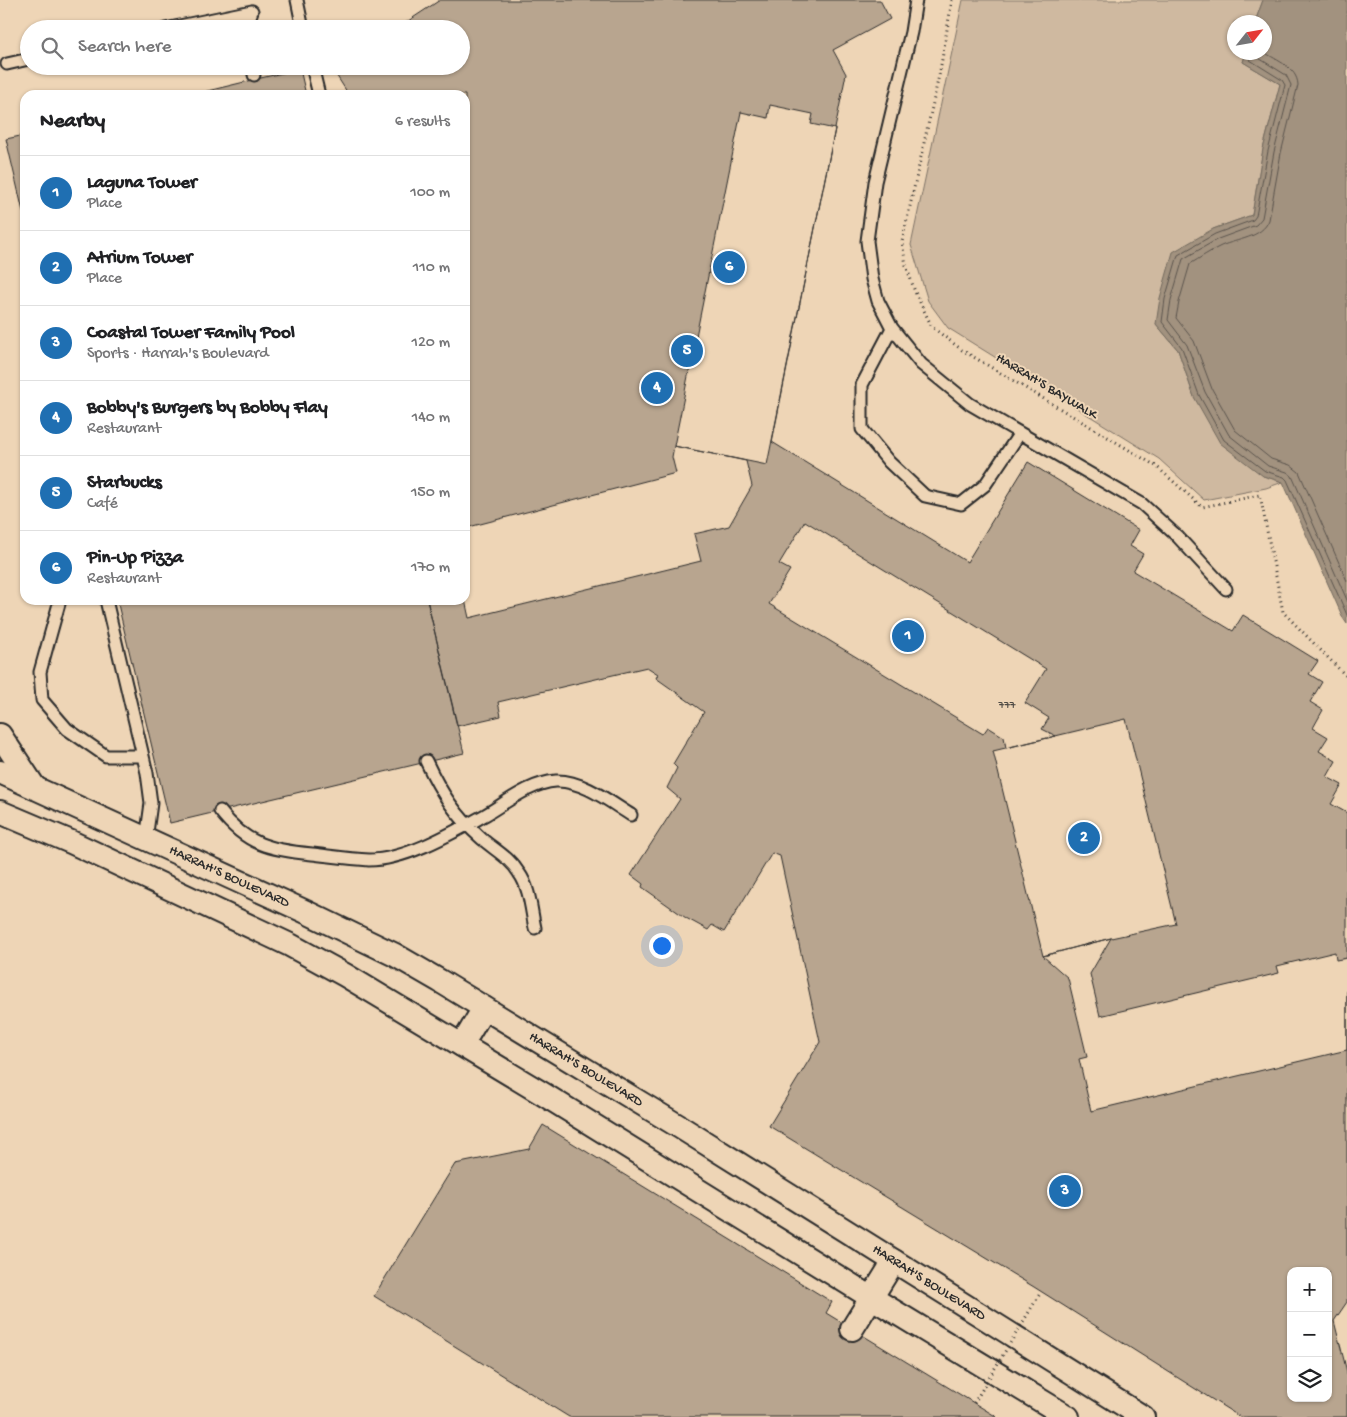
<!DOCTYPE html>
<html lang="en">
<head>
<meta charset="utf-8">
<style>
	:root { --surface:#fff; --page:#f6f6f6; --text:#202124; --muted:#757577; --line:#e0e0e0; --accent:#1f6fb2 }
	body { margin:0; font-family:"Gochi Hand",sans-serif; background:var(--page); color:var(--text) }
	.controls { position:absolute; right:15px; bottom:15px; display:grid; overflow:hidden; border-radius:10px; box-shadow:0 1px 4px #0004 }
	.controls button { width:45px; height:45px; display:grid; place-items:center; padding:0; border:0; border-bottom:1px solid var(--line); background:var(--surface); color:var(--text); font:25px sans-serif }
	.compass { position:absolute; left:1227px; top:15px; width:45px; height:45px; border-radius:50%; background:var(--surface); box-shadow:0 1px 4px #0004; rotate:59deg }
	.you { position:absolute; left:661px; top:945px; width:18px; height:18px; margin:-12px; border:4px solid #fff; border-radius:50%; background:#1a73e8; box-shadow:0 0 0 8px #1a73e833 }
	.badge { display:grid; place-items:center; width:32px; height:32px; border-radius:50%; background:var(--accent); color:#fff; font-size:16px; font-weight:700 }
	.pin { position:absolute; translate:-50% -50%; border:2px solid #fff; box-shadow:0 1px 5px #0006 }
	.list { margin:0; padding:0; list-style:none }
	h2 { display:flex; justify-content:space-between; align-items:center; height:65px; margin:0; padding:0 20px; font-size:21px }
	h2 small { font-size:16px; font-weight:400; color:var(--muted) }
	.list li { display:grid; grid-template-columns:32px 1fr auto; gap:15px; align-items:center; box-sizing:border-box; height:75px; padding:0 20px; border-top:1px solid var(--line) }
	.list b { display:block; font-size:19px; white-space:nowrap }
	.list p { margin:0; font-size:16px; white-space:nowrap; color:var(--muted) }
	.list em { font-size:16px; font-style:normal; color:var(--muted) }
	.icon { flex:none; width:28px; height:28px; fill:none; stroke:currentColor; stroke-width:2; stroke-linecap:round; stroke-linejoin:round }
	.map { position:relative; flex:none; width:1347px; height:1417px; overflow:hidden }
	.search { position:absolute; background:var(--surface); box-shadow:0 1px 4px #0004; left:20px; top:20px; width:450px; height:55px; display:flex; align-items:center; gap:12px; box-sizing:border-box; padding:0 18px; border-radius:28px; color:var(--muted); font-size:19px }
	.panel { position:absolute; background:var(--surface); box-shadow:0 1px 4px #0004; left:20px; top:90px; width:450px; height:515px; border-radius:15px }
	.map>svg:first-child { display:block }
</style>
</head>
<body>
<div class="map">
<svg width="1347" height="1417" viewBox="0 0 1347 1417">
	<rect width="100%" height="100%" fill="#eed5b6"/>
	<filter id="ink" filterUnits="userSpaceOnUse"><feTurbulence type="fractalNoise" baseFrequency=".02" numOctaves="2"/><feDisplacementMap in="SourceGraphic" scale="10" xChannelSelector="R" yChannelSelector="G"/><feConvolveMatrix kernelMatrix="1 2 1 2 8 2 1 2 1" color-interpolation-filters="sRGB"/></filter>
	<g filter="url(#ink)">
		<!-- green -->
		<path fill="#cfb9a0" stroke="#7d7266" d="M 963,0 L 1263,0 L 1255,22 L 1234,22 L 1234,52 L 1246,53 L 1243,62 L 1280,84 L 1263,149 L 1252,215 L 1213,229 L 1156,324 L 1178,350 L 1194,397 L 1263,476 L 1283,482 L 1266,488 L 1204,500 L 1159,459 L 948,328 L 928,301 L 911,245 Z"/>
		<!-- water -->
		<path fill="#a2927f" stroke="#72695d" d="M 1263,0 L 1347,0 L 1347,624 L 1343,618 L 1283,482 L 1263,476 L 1220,443 L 1194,397 L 1178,350 L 1156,324 L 1160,298 L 1173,252 L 1213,229 L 1252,215 L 1263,149 L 1280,84 L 1243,62 L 1246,53 L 1264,52 L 1264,22 L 1255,22 Z"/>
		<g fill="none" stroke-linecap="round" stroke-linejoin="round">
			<!-- shore -->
			<path stroke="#5b544d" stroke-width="1" d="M 1250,52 L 1250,60 L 1282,80 L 1285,85 L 1268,151 L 1256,216 L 1253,220 L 1215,234 L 1178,255 L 1165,299 L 1162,322 L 1182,348 L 1199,395 L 1224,440 L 1265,471 L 1284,477 L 1287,480 L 1347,615
				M 1256,52 L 1257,57 L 1286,75 L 1291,85 L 1274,152 L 1262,218 L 1256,225 L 1218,239 L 1183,259 L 1171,300 L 1168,320 L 1187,345 L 1205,392 L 1229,435 L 1268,466 L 1287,472 L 1292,476 L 1347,600
				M 1264,52 C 1277,61 1297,67 1298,85 L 1281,153 L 1269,220 C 1262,238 1237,239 1221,246 C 1210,251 1200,258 1190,264 L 1179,302 L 1176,318 L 1194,341 L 1212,389 L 1235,430 L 1271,459 L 1290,465 L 1299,472 L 1347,581"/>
		</g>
		<!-- building -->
		<path fill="#b8a58f" stroke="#2b2b2b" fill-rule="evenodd" d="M 440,0 L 880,0 L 890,19 L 833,50 L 846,74 L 772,442 L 967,562 L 1028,462 L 1139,530 L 1130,546 L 1143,554 L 1133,571 L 1233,631 L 1243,615 L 1318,661 L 1309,674 L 1322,682 L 1310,702 L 1323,710 L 1313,728 L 1328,737 L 1319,751 L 1336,761 L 1327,777 L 1342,785 L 1331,804 L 1347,813 L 1347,1302 L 1334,1321 L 1347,1372 L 1347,1417 L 1240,1417 L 1034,1287 L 769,1126 L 820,1042 L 780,856 L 772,853 L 724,932 L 712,925 L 708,930 L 686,918 L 642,887 L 643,884 L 631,875 L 680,799 L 667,788 L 677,768 L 673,764 L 704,712 L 656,678 L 658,674 L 647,667 L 498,702 L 501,716 L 457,726 L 427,600 L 465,600 L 465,95 L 349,95 L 333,70 L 338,66 L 461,66 L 461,29 L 396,29 ZM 1291,1271 L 1328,1271 L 1328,1398 L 1291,1398 Z
			M 300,69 L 306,95 L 191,95 L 265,77 Z
			M 770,105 L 813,114 L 811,124 L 835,129 L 767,465 L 674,446 L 741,112 L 768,118 Z
			M 25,135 L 25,220 L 6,139 Z
			M 674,446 L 746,461 L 752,486 L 729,526 L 694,534 L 701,561 L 469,618 L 465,600 L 465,528 L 676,473 L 672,457 Z
			M 805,521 L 1046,669 L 1025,703 L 1049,718 L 1042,729 L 1056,736 L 1006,748 L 1004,737 L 988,727 L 983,734 L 769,604 L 790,570 L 779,564 Z
			M 117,600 L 427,600 L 464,753 L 170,823 Z
			M 1126,719 L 1176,924 L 1111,938 L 1043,956 L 993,751 Z
			M 1111,938 L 1090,974 L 1100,1016 L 1279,973 L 1277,966 L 1335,952 L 1336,960 L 1347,958 L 1347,1050 L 1091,1111 L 1079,1059 L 1087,1057 L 1068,978 L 1043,956 Z
			M 543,1125 L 832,1302 L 826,1313 L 997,1417 L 569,1417 L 374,1296 L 455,1164 L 529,1149 Z"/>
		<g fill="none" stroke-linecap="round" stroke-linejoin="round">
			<!-- lane casing -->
			<g stroke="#2b2b2b" stroke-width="15">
				<path id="lane" d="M 297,0 L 303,29
					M 916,0 L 911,32 L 875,182 L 867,241 L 872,279 L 878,301 L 892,328 L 921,364 L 970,404 L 1142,504 L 1178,537 L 1226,589
					M 165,29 L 252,11
					M 246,29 L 252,11
					M 7,64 L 29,59
					M 253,66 L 254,75
					M 312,66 L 319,95
					M 892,328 L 862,385 L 862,429 L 889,462 L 925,496 L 961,504 L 985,485 L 1020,433
					M 60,600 L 40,672 L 42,700 L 67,729 L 106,756 L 143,756
					M 106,600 L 147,773 L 151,803 L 146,840
					M 426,761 C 441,793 456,816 482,839 C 495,850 510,858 519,873 C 530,888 531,910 535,928
					M 220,811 C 246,845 271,850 312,854 C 330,856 350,859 369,860 C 406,860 452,833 485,815 C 507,802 530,783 556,781 C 582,780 610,802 631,815"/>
			</g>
			<!-- street casing -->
			<g stroke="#2b2b2b" stroke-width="26">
				<g id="street">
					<path d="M 0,735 L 35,788"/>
					<path id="s1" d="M 0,772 L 304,911 L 395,955 L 440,981 L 680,1127 L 1143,1417"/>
					<path d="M 0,812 L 71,842 L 290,945 L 345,975 L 543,1094 L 872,1298 L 1068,1417"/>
					<path d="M 462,1045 L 484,1008"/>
					<path d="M 852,1329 L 894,1261"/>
				</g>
			</g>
			<!-- path -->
			<path stroke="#2b2b2b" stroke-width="3" stroke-dasharray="1 4" stroke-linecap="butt" d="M 952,0 L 940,71 L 902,242 L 906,265 L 915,292 L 932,327 L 962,350 L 1156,466 L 1202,507 L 1260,495 L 1283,612 L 1347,677"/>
			<!-- lane -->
			<use href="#lane" stroke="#eed5b6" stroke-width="11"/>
			<!-- street -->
			<use href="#street" stroke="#eed5b6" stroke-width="22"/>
			<!-- path-bridge -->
			<path stroke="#2b2b2b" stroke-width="3" stroke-dasharray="1 4" stroke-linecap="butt" d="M 974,1403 L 1041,1292"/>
		</g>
	</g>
	<g text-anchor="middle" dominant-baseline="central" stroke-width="4" stroke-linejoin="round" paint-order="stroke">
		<!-- number labels -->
		<g font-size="11" fill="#4e4a44">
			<text x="1007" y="706">777</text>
		</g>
		<!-- street labels -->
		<g font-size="14" fill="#2b2b2b" stroke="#eed5b6">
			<text transform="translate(1046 387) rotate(31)">HARRAH'S BAYWALK</text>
			<text stroke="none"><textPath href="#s1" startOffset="252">HARRAH'S BOULEVARD</textPath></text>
			<text stroke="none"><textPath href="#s1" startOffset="658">HARRAH'S BOULEVARD</textPath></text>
			<text stroke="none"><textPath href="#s1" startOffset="1062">HARRAH'S BOULEVARD</textPath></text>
		</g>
	</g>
</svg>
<div class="controls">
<button>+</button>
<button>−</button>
<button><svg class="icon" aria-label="layers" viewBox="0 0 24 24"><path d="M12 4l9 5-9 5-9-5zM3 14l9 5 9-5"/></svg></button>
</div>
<svg class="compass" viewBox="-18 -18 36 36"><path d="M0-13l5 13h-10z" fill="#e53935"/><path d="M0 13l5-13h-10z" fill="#757577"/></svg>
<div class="you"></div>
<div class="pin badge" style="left:908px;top:636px">1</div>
<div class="pin badge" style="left:1084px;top:838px">2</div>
<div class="pin badge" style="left:1065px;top:1191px">3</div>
<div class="pin badge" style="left:657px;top:388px">4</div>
<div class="pin badge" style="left:687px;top:351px">5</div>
<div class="pin badge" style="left:729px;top:267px">6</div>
<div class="search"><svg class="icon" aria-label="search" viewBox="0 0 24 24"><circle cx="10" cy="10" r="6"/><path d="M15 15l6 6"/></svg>Search here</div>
<section class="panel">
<h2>Nearby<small>6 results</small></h2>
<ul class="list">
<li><span class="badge">1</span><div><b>Laguna Tower</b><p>Place</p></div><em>100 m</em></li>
<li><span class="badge">2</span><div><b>Atrium Tower</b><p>Place</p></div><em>110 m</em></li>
<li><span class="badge">3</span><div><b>Coastal Tower Family Pool</b><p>Sports · Harrah's Boulevard</p></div><em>120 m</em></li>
<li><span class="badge">4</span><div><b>Bobby's Burgers by Bobby Flay</b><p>Restaurant</p></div><em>140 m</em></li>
<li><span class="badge">5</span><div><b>Starbucks</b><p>Café</p></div><em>150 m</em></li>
<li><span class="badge">6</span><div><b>Pin-Up Pizza</b><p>Restaurant</p></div><em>170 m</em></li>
</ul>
</section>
</div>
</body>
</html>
